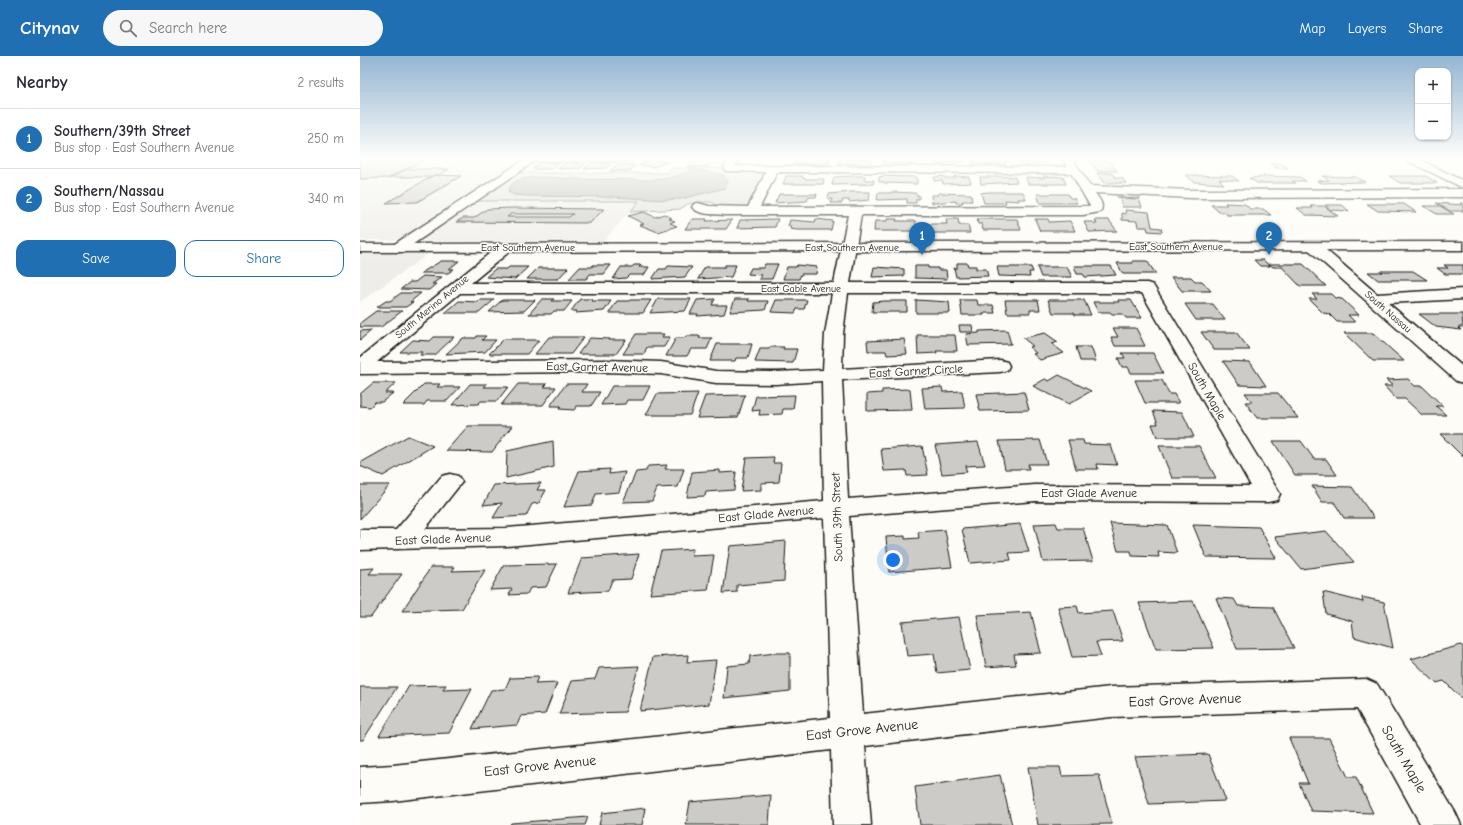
<!DOCTYPE html>
<html lang="en">
<head>
<meta charset="utf-8">
<style>
	:root { --surface:#fff; --page:#f7f7f7; --text:#2b2b33; --muted:#7c7c81; --line:#e1e1e2; --accent:#1f6fb2 }
	body { margin:0; font-family:"Comic Neue",sans-serif; background:var(--page); color:var(--text) }
	.controls { position:absolute; right:12px; top:12px; display:grid; overflow:hidden; border-radius:8px; box-shadow:0 1px 3px #0004 }
	.controls button { width:36px; height:36px; display:grid; place-items:center; padding:0; border:0; border-bottom:1px solid var(--line); background:var(--surface); color:var(--text); font:20px sans-serif }
	.you { position:absolute; left:533px; top:504px; width:14px; height:14px; margin:-10px; border:3px solid #fff; border-radius:50%; background:#1a73e8; box-shadow:0 0 0 6px #1a73e833 }
	.badge { display:grid; place-items:center; width:26px; height:26px; border-radius:50%; background:var(--accent); color:#fff; font-size:13px; font-weight:700 }
	.pin { position:absolute; translate:-50% -33px; filter:drop-shadow(0 1px 2px #0008) }
	.pin::after { content:''; position:absolute; top:21px; width:14px; height:12px; background:inherit; clip-path:polygon(0 0,100% 0,50% 100%) }
	.list { margin:0; padding:0; list-style:none }
	h2 { display:flex; justify-content:space-between; align-items:center; height:52px; margin:0; padding:0 16px; font-size:17px }
	h2 small { font-size:13px; font-weight:400; color:var(--muted) }
	.list li { display:grid; grid-template-columns:26px 1fr auto; gap:12px; align-items:center; box-sizing:border-box; height:60px; padding:0 16px; border-top:1px solid var(--line) }
	.list b { display:block; font-size:15px; white-space:nowrap }
	.list p { margin:0; font-size:13px; white-space:nowrap; color:var(--muted) }
	.list em { font-size:13px; font-style:normal; color:var(--muted) }
	.actions { display:flex; gap:8px; padding:12px 16px }
	.actions a { flex:1; padding:9px 0; border:1px solid var(--accent); border-radius:12px; text-align:center; font-size:14px; color:var(--accent) }
	.actions .main { background:var(--accent); color:#fff }
	.icon { flex:none; width:22px; height:22px; fill:none; stroke:currentColor; stroke-width:2; stroke-linecap:round; stroke-linejoin:round }
	.map { position:relative; flex:none; width:1103px; height:769px; overflow:hidden }
	header { display:flex; align-items:center; gap:24px; box-sizing:border-box; height:56px; padding:0 20px; background:var(--accent); color:#fff }
	header strong { font-size:19px }
	nav { display:flex; gap:22px; margin-inline-start:auto; font-size:14px }
	.search { width:280px; height:36px; background:var(--page); display:flex; align-items:center; gap:10px; box-sizing:border-box; padding:0 14px; border-radius:22px; color:var(--muted); font-size:15px }
	main { display:flex }
	aside { flex:1; background:var(--surface) }
	.map>svg:first-child { display:block }
</style>
</head>
<body>
<header>
<strong>Citynav</strong>
<div class="search"><svg class="icon" aria-label="search" viewBox="0 0 24 24"><circle cx="10" cy="10" r="6"/><path d="M15 15l6 6"/></svg>Search here</div>
<nav><a>Map</a><a>Layers</a><a>Share</a></nav>
</header>
<main>
<aside>
<h2>Nearby<small>2 results</small></h2>
<ul class="list">
<li><span class="badge">1</span><div><b>Southern/39th Street</b><p>Bus stop · East Southern Avenue</p></div><em>250 m</em></li>
<li><span class="badge">2</span><div><b>Southern/Nassau</b><p>Bus stop · East Southern Avenue</p></div><em>340 m</em></li>
</ul>
<div class="actions"><a class="main">Save</a><a>Share</a></div>
</aside>
<div class="map">
<svg width="1103" height="769" viewBox="0 0 1103 769">
	<rect width="100%" height="100%" fill="#fdfcf7"/>
	<filter id="ink" filterUnits="userSpaceOnUse"><feTurbulence type="fractalNoise" baseFrequency=".025" numOctaves="2"/><feDisplacementMap in="SourceGraphic" scale="8" xChannelSelector="R" yChannelSelector="G"/><feConvolveMatrix kernelMatrix="1 2 1 2 8 2 1 2 1" color-interpolation-filters="sRGB"/></filter>
	<g filter="url(#ink)">
		<!-- built -->
		<path fill="#eeede9" d="M 0,102 L 166,102 L 43,182 L 33,184 L 0,184 Z
			M 117,145 L 279,145 L 243,186 L 64,185 L 63,181 Z
			M 0,198 L 68,198 L 0,246 Z"/>
		<!-- green -->
		<path fill="#e0dfdb" stroke="#7e7e7c" d="M 311,112 L 362,112 L 364,115 C 377,117 392,113 405,118 L 389,148 L 384,152 L 360,151 L 351,146 L 340,146 L 328,148 L 320,153 L 270,156 L 279,145 L 117,145 L 158,117 L 307,117 Z"/>
		<!-- water -->
		<path fill="#b7b6b2" stroke="#797876" d="M 330,114 C 341,113 352,117 363,119 L 368,126 L 365,132 L 321,143 L 305,144 L 254,141 L 167,140 L 154,139 L 148,136 C 149,129 156,124 163,123 C 180,119 198,122 215,123 C 229,124 244,123 258,123 C 283,124 308,127 330,114 Z"/>
		<!-- building -->
		<path fill="#cccbc8" stroke="#1c1c1c" fill-rule="evenodd" d="M 0,102 L 68,102 L 29,122 L 0,123 Z
			M 335,102 L 355,102 L 348,111 L 327,111 Z
			M 431,102 L 470,102 L 468,108 L 435,108 L 437,103 L 430,103 Z
			M 480,102 L 512,102 L 511,108 L 499,108 L 500,107 L 478,108 Z
			M 524,102 L 556,102 L 557,108 L 524,107 Z
			M 575,102 L 603,102 L 604,106 L 576,108 Z
			M 615,102 L 648,102 L 649,104 L 645,104 L 646,108 L 613,108 L 613,104 L 616,104 Z
			M 657,102 L 690,102 L 692,104 L 685,104 L 687,107 L 660,107 Z
			M 293,103 L 307,106 L 294,111 L 279,109 Z
			M 729,105 L 750,105 L 757,115 L 738,115 Z
			M 181,106 L 201,107 L 192,113 L 172,113 Z
			M 243,106 L 241,108 L 251,108 L 246,112 L 224,113 L 232,107 Z
			M 206,107 L 218,107 L 215,108 L 225,108 L 221,112 L 198,113 Z
			M 910,107 L 921,107 L 928,112 L 917,112 Z
			M 256,109 L 266,108 L 265,109 L 275,109 L 270,115 L 250,115 Z
			M 46,113 L 89,113 L 79,119 L 74,119 L 70,121 L 30,121 Z
			M 737,117 L 752,117 L 756,122 L 762,122 L 766,127 L 745,127 Z
			M 74,119 L 101,120 L 57,146 L 26,147 Z
			M 826,119 L 872,120 L 879,125 L 859,123 L 864,128 L 834,126 Z
			M 426,120 L 443,120 L 442,122 L 447,123 L 464,123 L 463,128 L 423,128 Z
			M 493,120 L 505,120 L 504,124 L 514,124 L 513,128 L 472,129 L 474,121 Z
			M 524,120 L 557,121 L 557,128 L 524,127 L 524,126 L 519,126 L 519,121 Z
			M 584,120 L 584,122 L 595,122 L 594,120 L 609,121 L 611,127 L 583,128 L 582,124 L 574,125 L 574,121 Z
			M 635,120 L 655,121 L 657,126 L 621,128 L 620,121 L 635,121 Z
			M 683,120 L 703,121 L 706,128 L 668,128 L 666,121 L 684,122 Z
			M 903,120 L 940,121 L 946,125 L 932,125 L 936,127 L 897,127 L 889,122 L 904,121 Z
			M 962,120 L 995,121 L 1005,126 L 962,127 L 957,125 L 969,124 Z
			M 1029,120 L 1066,120 L 1077,127 L 1040,127 Z
			M 491,136 L 510,136 L 509,144 L 489,146 L 489,144 L 483,144 L 482,147 L 471,147 L 472,143 L 468,143 L 469,138 Z
			M 531,136 L 556,137 L 556,139 L 559,139 L 559,143 L 556,143 L 556,147 L 547,147 L 547,143 L 517,144 L 518,137 L 531,137 Z
			M 628,136 L 663,136 L 666,143 L 658,143 L 659,145 L 645,144 L 646,147 L 624,147 L 621,137 Z
			M 578,137 L 611,138 L 612,145 L 602,145 L 603,147 L 596,147 L 596,145 L 572,147 L 571,139 L 578,139 Z
			M 419,138 L 457,138 L 456,141 L 449,141 L 447,145 L 415,147 Z
			M 677,138 L 708,138 L 710,142 L 714,142 L 717,147 L 680,147 Z
			M 757,139 L 778,139 L 779,143 L 758,142 Z
			M 760,142 L 779,143 L 782,151 L 762,151 Z
			M 865,147 L 885,148 L 890,153 L 903,153 L 911,159 L 867,159 L 865,156 L 859,156 L 851,149 L 867,149 Z
			M 1076,147 L 1103,149 L 1100,147 L 1103,147 L 1103,155 L 1090,155 Z
			M 1007,148 L 1044,148 L 1056,156 L 1018,155 Z
			M 965,149 L 982,149 L 989,155 L 971,154 Z
			M 951,150 L 964,150 L 978,160 L 946,159 L 937,152 L 953,152 Z
			M 1063,150 L 1080,150 L 1094,158 L 1077,158 Z
			M 127,153 L 152,152 L 244,153 L 230,167 L 96,166 L 103,162 L 114,162 ZM 151,158 L 213,158 L 209,161 L 147,161 Z
			M 765,154 L 789,156 L 792,171 L 801,172 L 802,176 L 788,175 L 787,171 L 778,171 L 777,165 L 762,164 L 762,157 L 766,158 Z
			M 284,156 L 295,161 L 304,158 L 312,162 L 309,163 L 315,165 L 310,167 L 317,170 L 298,176 L 280,169 L 284,168 L 268,160 Z
			M 332,163 L 347,163 L 346,165 L 372,164 L 366,173 L 325,173 Z
			M 418,163 L 415,171 L 377,172 L 380,164 Z
			M 456,163 L 473,165 L 471,174 L 437,174 L 430,173 L 431,170 L 428,170 L 430,164 L 455,166 Z
			M 527,163 L 537,163 L 536,165 L 556,165 L 556,175 L 514,175 L 515,165 L 527,165 Z
			M 586,163 L 598,163 L 599,169 L 608,169 L 610,177 L 565,177 L 565,168 L 587,168 Z
			M 617,163 L 657,163 L 661,174 L 623,174 L 622,168 L 618,168 Z
			M 675,163 L 688,163 L 689,166 L 710,165 L 715,175 L 680,175 Z
			M 735,164 L 749,164 L 757,175 L 729,176 L 724,166 L 733,166 L 735,168 L 737,168 Z
			M 894,204 L 903,204 L 910,210 L 900,210 Z
			M 81,205 L 99,205 L 89,213 L 94,213 L 88,217 L 61,217 Z
			M 772,205 L 787,205 L 796,218 L 763,218 L 757,207 L 773,207 Z
			M 597,207 L 607,207 L 608,210 L 616,210 L 616,213 L 626,213 L 628,220 L 596,221 L 594,212 L 597,212 Z
			M 405,208 L 418,208 L 412,223 L 399,223 L 401,219 L 388,218 L 391,212 L 403,212 Z
			M 909,208 L 943,208 L 966,230 L 940,230 L 922,211 L 913,211 Z
			M 233,209 L 251,209 L 244,218 L 230,218 L 226,223 L 209,223 L 220,211 L 232,211 Z
			M 274,209 L 281,209 L 279,211 L 289,211 L 284,219 L 269,219 L 266,222 L 253,223 L 261,211 L 272,211 Z
			M 365,209 L 376,209 L 371,221 L 338,223 L 345,211 L 365,211 Z
			M 437,209 L 457,211 L 456,218 L 441,218 L 439,223 L 423,223 L 427,211 L 436,211 Z
			M 1084,209 L 1103,209 L 1103,218 L 1085,218 L 1077,212 L 1088,212 Z
			M 308,210 L 332,211 L 325,221 L 292,223 L 299,213 L 306,213 Z
			M 555,210 L 568,210 L 568,212 L 578,212 L 578,214 L 586,214 L 587,223 L 555,222 Z
			M 714,210 L 751,210 L 756,219 L 725,221 L 723,218 L 717,218 Z
			M 149,211 L 168,211 L 155,223 L 126,221 L 135,213 L 147,213 Z
			M 514,211 L 544,213 L 544,220 L 512,221 Z
			M 637,211 L 671,211 L 673,216 L 669,216 L 670,221 L 639,220 Z
			M 677,211 L 707,211 L 712,221 L 681,221 Z
			M 178,212 L 208,212 L 198,223 L 167,223 Z
			M 1021,215 L 1053,215 L 1067,224 L 1018,224 L 1008,216 L 1023,216 Z
			M 63,220 L 82,221 L 72,228 L 76,228 L 69,234 L 41,233 L 50,226 L 55,226 Z
			M 811,221 L 831,221 L 835,225 L 842,225 L 851,235 L 822,235 Z
			M 41,237 L 61,237 L 50,246 L 53,246 L 46,251 L 17,251 L 26,245 L 30,245 Z
			M 952,238 L 971,238 L 975,242 L 982,243 L 999,259 L 988,259 L 995,266 L 977,266 L 969,258 L 963,257 L 949,243 L 957,243 Z
			M 182,243 L 194,243 L 192,245 L 212,245 L 204,255 L 194,255 L 191,258 L 169,258 Z
			M 220,243 L 233,243 L 231,245 L 251,245 L 244,255 L 215,257 L 217,255 L 211,255 Z
			M 298,243 L 331,243 L 325,255 L 290,257 Z
			M 355,243 L 352,249 L 367,249 L 364,258 L 337,260 L 338,258 L 330,258 L 337,244 Z
			M 375,243 L 389,243 L 388,245 L 408,245 L 405,254 L 370,256 Z
			M 120,244 L 134,244 L 119,257 L 85,257 L 99,245 L 118,246 Z
			M 142,244 L 175,244 L 164,255 L 129,256 Z
			M 270,244 L 291,244 L 283,257 L 249,257 L 257,245 L 269,245 Z
			M 416,244 L 447,244 L 444,253 L 437,253 L 435,257 L 411,256 Z
			M 556,244 L 589,246 L 590,257 L 556,257 Z
			M 600,244 L 617,244 L 618,249 L 633,249 L 635,257 L 624,257 L 624,259 L 602,259 Z
			M 645,244 L 678,244 L 680,254 L 670,254 L 670,257 L 647,257 Z
			M 688,244 L 724,244 L 731,259 L 715,259 L 714,257 L 693,257 Z
			M 758,244 L 771,244 L 782,262 L 766,262 L 763,258 L 752,258 L 750,256 L 738,256 L 733,246 L 759,246 Z
			M 525,245 L 547,245 L 547,256 L 512,256 L 513,246 Z
			M 825,248 L 853,248 L 865,264 L 836,264 Z
			M 16,255 L 42,255 L 21,271 L 0,271 L 0,267 Z
			M 1059,258 L 1102,258 L 1103,271 L 1098,271 L 1101,274 L 1076,271 Z
			M 599,269 L 612,269 L 613,276 L 600,276 Z
			M 753,272 L 776,272 L 785,290 L 755,290 L 751,281 L 758,281 Z
			M 12,274 L 0,284 L 0,275 Z
			M 647,274 L 651,288 L 608,289 L 606,278 L 619,277 L 619,275 Z
			M 841,276 L 876,276 L 890,294 L 854,294 Z
			M 685,277 L 698,286 L 692,288 L 704,297 L 680,304 L 673,298 L 676,297 L 669,291 L 673,290 L 663,282 Z
			M 984,277 L 1013,277 L 1044,305 L 1013,305 Z
			M 276,278 L 304,278 L 302,281 L 310,281 L 304,291 L 287,291 L 284,298 L 263,298 Z
			M 557,279 L 595,279 L 597,295 L 576,295 L 577,297 L 558,298 Z
			M 117,280 L 126,280 L 122,284 L 136,284 L 125,296 L 86,298 L 103,282 L 116,282 Z
			M 326,280 L 340,280 L 339,282 L 352,282 L 347,293 L 331,293 L 327,300 L 306,300 L 316,282 L 324,282 Z
			M 74,281 L 94,281 L 75,299 L 60,299 L 62,296 L 40,296 L 53,284 L 70,285 Z
			M 189,281 L 224,281 L 211,298 L 175,298 Z
			M 230,282 L 250,283 L 249,284 L 266,284 L 256,298 L 218,298 Z
			M 144,283 L 164,283 L 162,284 L 179,284 L 167,298 L 129,298 Z
			M 544,283 L 547,298 L 527,299 L 526,295 L 508,295 L 507,285 Z
			M 357,288 L 392,288 L 388,302 L 376,302 L 375,305 L 350,305 Z
			M 410,291 L 424,291 L 423,293 L 437,293 L 433,307 L 395,306 L 400,293 L 409,293 Z
			M 716,291 L 731,291 L 736,305 L 720,305 Z
			M 762,297 L 793,297 L 803,317 L 771,317 L 768,311 L 762,311 L 758,302 L 765,302 Z
			M 863,305 L 890,306 L 906,330 L 879,329 Z
			M 699,319 L 731,335 L 709,348 L 673,330 L 685,323 L 689,325 Z
			M 1048,323 L 1055,330 L 1062,330 L 1083,350 L 1076,350 L 1086,359 L 1062,359 L 1045,343 L 1036,343 L 1024,330 L 1033,330 L 1026,324 Z
			M 775,324 L 802,324 L 809,338 L 814,338 L 819,347 L 785,347 Z
			M 13,327 L 36,327 L 25,337 L 33,337 L 22,346 L 15,346 L 10,351 L 0,350 L 0,338 Z
			M 64,328 L 80,328 L 77,331 L 100,331 L 87,345 L 67,345 L 64,349 L 43,349 Z
			M 110,328 L 127,328 L 124,331 L 148,331 L 137,345 L 121,345 L 118,348 L 92,349 Z
			M 158,328 L 187,328 L 184,331 L 196,331 L 183,349 L 141,349 Z
			M 206,328 L 227,328 L 222,336 L 240,336 L 231,350 L 217,350 L 214,354 L 199,353 L 201,350 L 190,350 Z
			M 252,330 L 290,330 L 283,344 L 267,344 L 265,348 L 241,349 Z
			M 582,331 L 583,336 L 602,335 L 605,352 L 565,353 L 562,332 Z
			M 550,333 L 552,354 L 507,355 L 507,338 L 522,337 L 522,334 Z
			M 664,336 L 669,354 L 620,355 L 616,338 Z
			M 338,337 L 330,359 L 286,359 L 297,338 Z
			M 885,337 L 918,337 L 938,362 L 897,362 L 885,346 L 892,346 Z
			M 385,339 L 378,361 L 337,362 L 345,340 Z
			M 435,339 L 433,353 L 423,353 L 422,358 L 399,359 L 400,354 L 392,355 L 396,340 Z
			M 793,355 L 822,356 L 834,381 L 797,381 L 792,368 L 798,368 Z
			M 108,370 L 152,370 L 132,396 L 86,395 Z
			M 1080,378 L 1103,378 L 1103,401 Z
			M 48,380 L 73,390 L 23,420 L 0,410 L 0,407 Z
			M 680,384 L 687,408 L 668,408 L 669,413 L 645,413 L 639,385 Z
			M 708,384 L 723,384 L 724,388 L 751,389 L 757,409 L 737,408 L 738,413 L 716,413 Z
			M 193,385 L 194,411 L 146,422 L 147,395 Z
			M 913,385 L 941,385 L 954,403 L 966,403 L 977,419 L 935,419 Z
			M 618,386 L 625,409 L 605,410 L 607,416 L 582,418 L 575,389 Z
			M 562,390 L 568,419 L 547,420 L 546,414 L 524,415 L 521,393 Z
			M 799,390 L 839,390 L 856,422 L 812,422 Z
			M 414,401 L 413,407 L 421,407 L 419,426 L 401,427 L 401,434 L 381,435 L 386,402 Z
			M 307,409 L 305,413 L 324,413 L 318,431 L 297,432 L 292,445 L 263,446 L 276,416 L 286,415 L 288,410 Z
			M 250,413 L 249,418 L 265,416 L 259,436 L 236,438 L 232,449 L 204,451 L 219,415 Z
			M 360,414 L 360,417 L 376,416 L 374,434 L 346,436 L 345,440 L 327,441 L 332,416 Z
			M 181,427 L 177,434 L 186,434 L 179,447 L 172,448 L 166,460 L 133,462 L 142,447 L 123,449 L 134,429 Z
			M 0,429 L 30,429 L 0,463 Z
			M 952,430 L 992,431 L 1014,462 L 984,462 L 974,446 L 962,446 Z
			M 696,467 L 698,472 L 723,472 L 733,505 L 683,506 L 674,468 Z
			M 750,467 L 807,469 L 817,497 L 798,496 L 799,501 L 772,500 L 771,495 L 758,495 Z
			M 660,468 L 669,496 L 649,497 L 651,504 L 610,507 L 602,473 Z
			M 833,469 L 899,471 L 916,502 L 846,501 Z
			M 585,474 L 592,511 L 529,516 L 526,481 L 545,480 L 545,483 L 559,482 L 558,476 Z
			M 966,475 L 994,506 L 941,513 L 915,481 Z
			M 426,485 L 424,525 L 377,529 L 377,536 L 363,537 L 370,490 Z
			M 333,493 L 332,500 L 354,499 L 348,534 L 290,538 L 301,495 Z
			M 279,498 L 271,523 L 252,524 L 248,535 L 208,537 L 222,502 Z
			M 197,508 L 186,531 L 170,532 L 167,538 L 149,539 L 152,533 L 130,534 L 144,509 Z
			M 71,511 L 95,511 L 92,515 L 125,514 L 102,553 L 42,555 Z
			M 14,512 L 9,518 L 42,518 L 11,561 L 0,561 L 0,513 Z
			M 963,536 L 1003,546 L 1002,541 L 1024,546 L 1033,592 L 994,581 L 992,565 L 966,558 Z
			M 856,542 L 874,543 L 878,550 L 913,551 L 934,592 L 877,593 Z
			M 833,545 L 854,592 L 796,593 L 779,547 Z
			M 717,550 L 719,557 L 753,555 L 763,585 L 736,586 L 741,600 L 712,601 L 698,551 Z
			M 671,556 L 681,597 L 654,598 L 656,609 L 626,611 L 617,559 Z
			M 599,561 L 610,614 L 577,617 L 574,598 L 547,600 L 542,566 Z
			M 1101,589 L 1103,591 L 1103,644 L 1084,625 L 1076,627 L 1051,603 Z
			M 416,597 L 430,597 L 430,635 L 364,642 L 367,610 L 389,608 L 390,600 Z
			M 328,599 L 327,606 L 356,604 L 349,648 L 280,655 L 293,601 Z
			M 279,610 L 265,656 L 199,658 L 212,625 L 235,623 L 239,612 Z
			M 178,621 L 175,628 L 197,627 L 185,658 L 161,660 L 157,669 L 112,673 L 131,634 L 145,633 L 150,622 Z
			M 86,629 L 83,634 L 112,633 L 89,677 L 19,680 L 49,630 Z
			M 0,631 L 37,631 L 3,684 L 0,684 Z
			M 929,682 L 969,682 L 988,721 L 996,721 L 1013,757 L 951,755 L 939,727 L 948,727 Z
			M 848,698 L 866,745 L 789,748 L 775,701 Z
			M 668,711 L 700,711 L 702,720 L 739,719 L 752,768 L 678,769 Z
			M 640,719 L 652,769 L 560,769 L 555,731 Z
			M 411,739 L 409,769 L 326,769 L 330,746 Z
			M 285,752 L 282,769 L 239,769 L 242,757 Z
			M 228,761 L 225,769 L 150,769 L 151,767 Z"/>
		<g fill="none" stroke-linecap="round" stroke-linejoin="round">
			<!-- minor casing -->
			<g stroke="#1c1c1c" stroke-width="3">
				<path id="minor" d="M 167,102 L 276,102 L 271,105 L 175,105 L 43,195 L 38,196 L 33,195 L 31,192 L 33,189 Z
					M 370,102 L 380,102 L 375,110 L 707,111 L 702,102 L 712,102 L 730,130 L 831,134 L 1103,133 L 1103,141 L 831,142 L 735,137 C 739,143 745,149 740,156 L 723,159 L 501,159 L 490,227 L 787,227 L 793,229 L 920,438 L 917,444 L 908,446 L 675,445 L 489,460 L 503,658 L 751,631 L 1006,623 L 1017,628 L 1095,756 L 1101,769 L 1061,769 L 997,653 L 751,661 L 505,690 L 511,769 L 473,769 L 471,694 L 33,745 L 0,747 L 0,711 L 33,709 L 470,662 L 464,462 L 147,490 L 0,494 L 0,474 L 36,474 L 82,420 L 90,418 L 98,420 L 102,426 L 65,473 L 147,472 L 464,445 L 462,325 L 416,328 L 356,327 L 301,318 L 245,316 L 0,318 L 0,302 L 140,189 L 145,188 L 150,189 L 152,192 L 150,195 L 111,227 L 474,227 L 488,159 L 364,159 C 355,158 338,159 332,151 L 334,148 L 338,147 L 349,150 L 388,151 L 406,116 L 366,115 L 364,111 ZM 417,116 L 711,117 L 730,150 L 400,151 ZM 100,237 L 472,237 L 465,278 L 463,314 L 416,316 L 356,315 L 301,306 L 245,304 L 17,306 ZM 488,237 L 782,237 L 891,430 L 675,429 L 488,443 L 482,324 L 640,316 L 647,314 L 649,310 L 647,306 L 640,304 L 482,313 L 483,278 Z
					M 1045,102 L 1057,102 L 1103,125 L 1103,132 L 1046,104 Z
					M 954,187 L 959,188 L 1017,238 L 1103,233 L 1103,243 L 1028,247 L 1103,311 L 1103,327 L 1096,325 L 949,194 L 947,191 L 949,188 Z"/>
			</g>
			<!-- major casing -->
			<g stroke="#1c1c1c" stroke-width="3">
				<path id="major" d="M 1103,186 L 1103,194 L 0,196 L 0,188 Z"/>
			</g>
			<!-- minor -->
			<use href="#minor" fill="#fdfcf7" fill-rule="evenodd"/>
			<!-- major -->
			<use href="#major" fill="#fdfcf7" fill-rule="evenodd"/>
		</g>
	</g>
	<!-- sky -->
	<linearGradient id="sky" x2="0" y2="1"><stop stop-color="#94b5d2"/><stop offset="0.49" stop-color="#fefefb"/><stop offset="1" stop-color="#fefefb" stop-opacity="0"/></linearGradient>
	<rect width="1103" height="209" fill="url(#sky)"/>
	<g text-anchor="middle" dominant-baseline="central" stroke-width="3" stroke-linejoin="round" paint-order="stroke">
		<!-- far-street labels -->
		<g font-size="10" fill="#1c1c1c" stroke="#fdfcf7">
			<text x="816" y="191">East Southern Avenue</text>
			<text x="168" y="192">East Southern Avenue</text>
			<text x="492" y="192">East Southern Avenue</text>
			<text x="441" y="233">East Gable Avenue</text>
			<text transform="translate(72 251) rotate(-40)">South Merino Avenue</text>
			<text transform="translate(1028 256) rotate(41)">South Nassau</text>
		</g>
		<!-- street labels -->
		<g font-size="12" fill="#1c1c1c" stroke="#fdfcf7">
			<text transform="translate(237 311) rotate(1)">East Garnet Avenue</text>
			<text transform="translate(556 315) rotate(-3)">East Garnet Circle</text>
			<text transform="translate(847 335) rotate(60)">South Maple</text>
			<text x="729" y="437">East Glade Avenue</text>
			<text transform="translate(406 458) rotate(-5)">East Glade Avenue</text>
			<text transform="translate(477 461) rotate(-92)">South 39th Street</text>
			<text transform="translate(83 483) rotate(-2)">East Glade Avenue</text>
		</g>
		<!-- near-street labels -->
		<g font-size="14" fill="#1c1c1c" stroke="#fdfcf7">
			<text transform="translate(825 644) rotate(-2)">East Grove Avenue</text>
			<text transform="translate(502 674) rotate(-6)">East Grove Avenue</text>
			<text transform="translate(1044 703) rotate(60)">South Maple</text>
			<text transform="translate(180 710) rotate(-6)">East Grove Avenue</text>
		</g>
	</g>
</svg>
<div class="controls">
<button>+</button>
<button>−</button>
</div>
<div class="you"></div>
<div class="pin badge" style="left:562px;top:199px">1</div>
<div class="pin badge" style="left:909px;top:199px">2</div>
</div>
</main>
</body>
</html>
